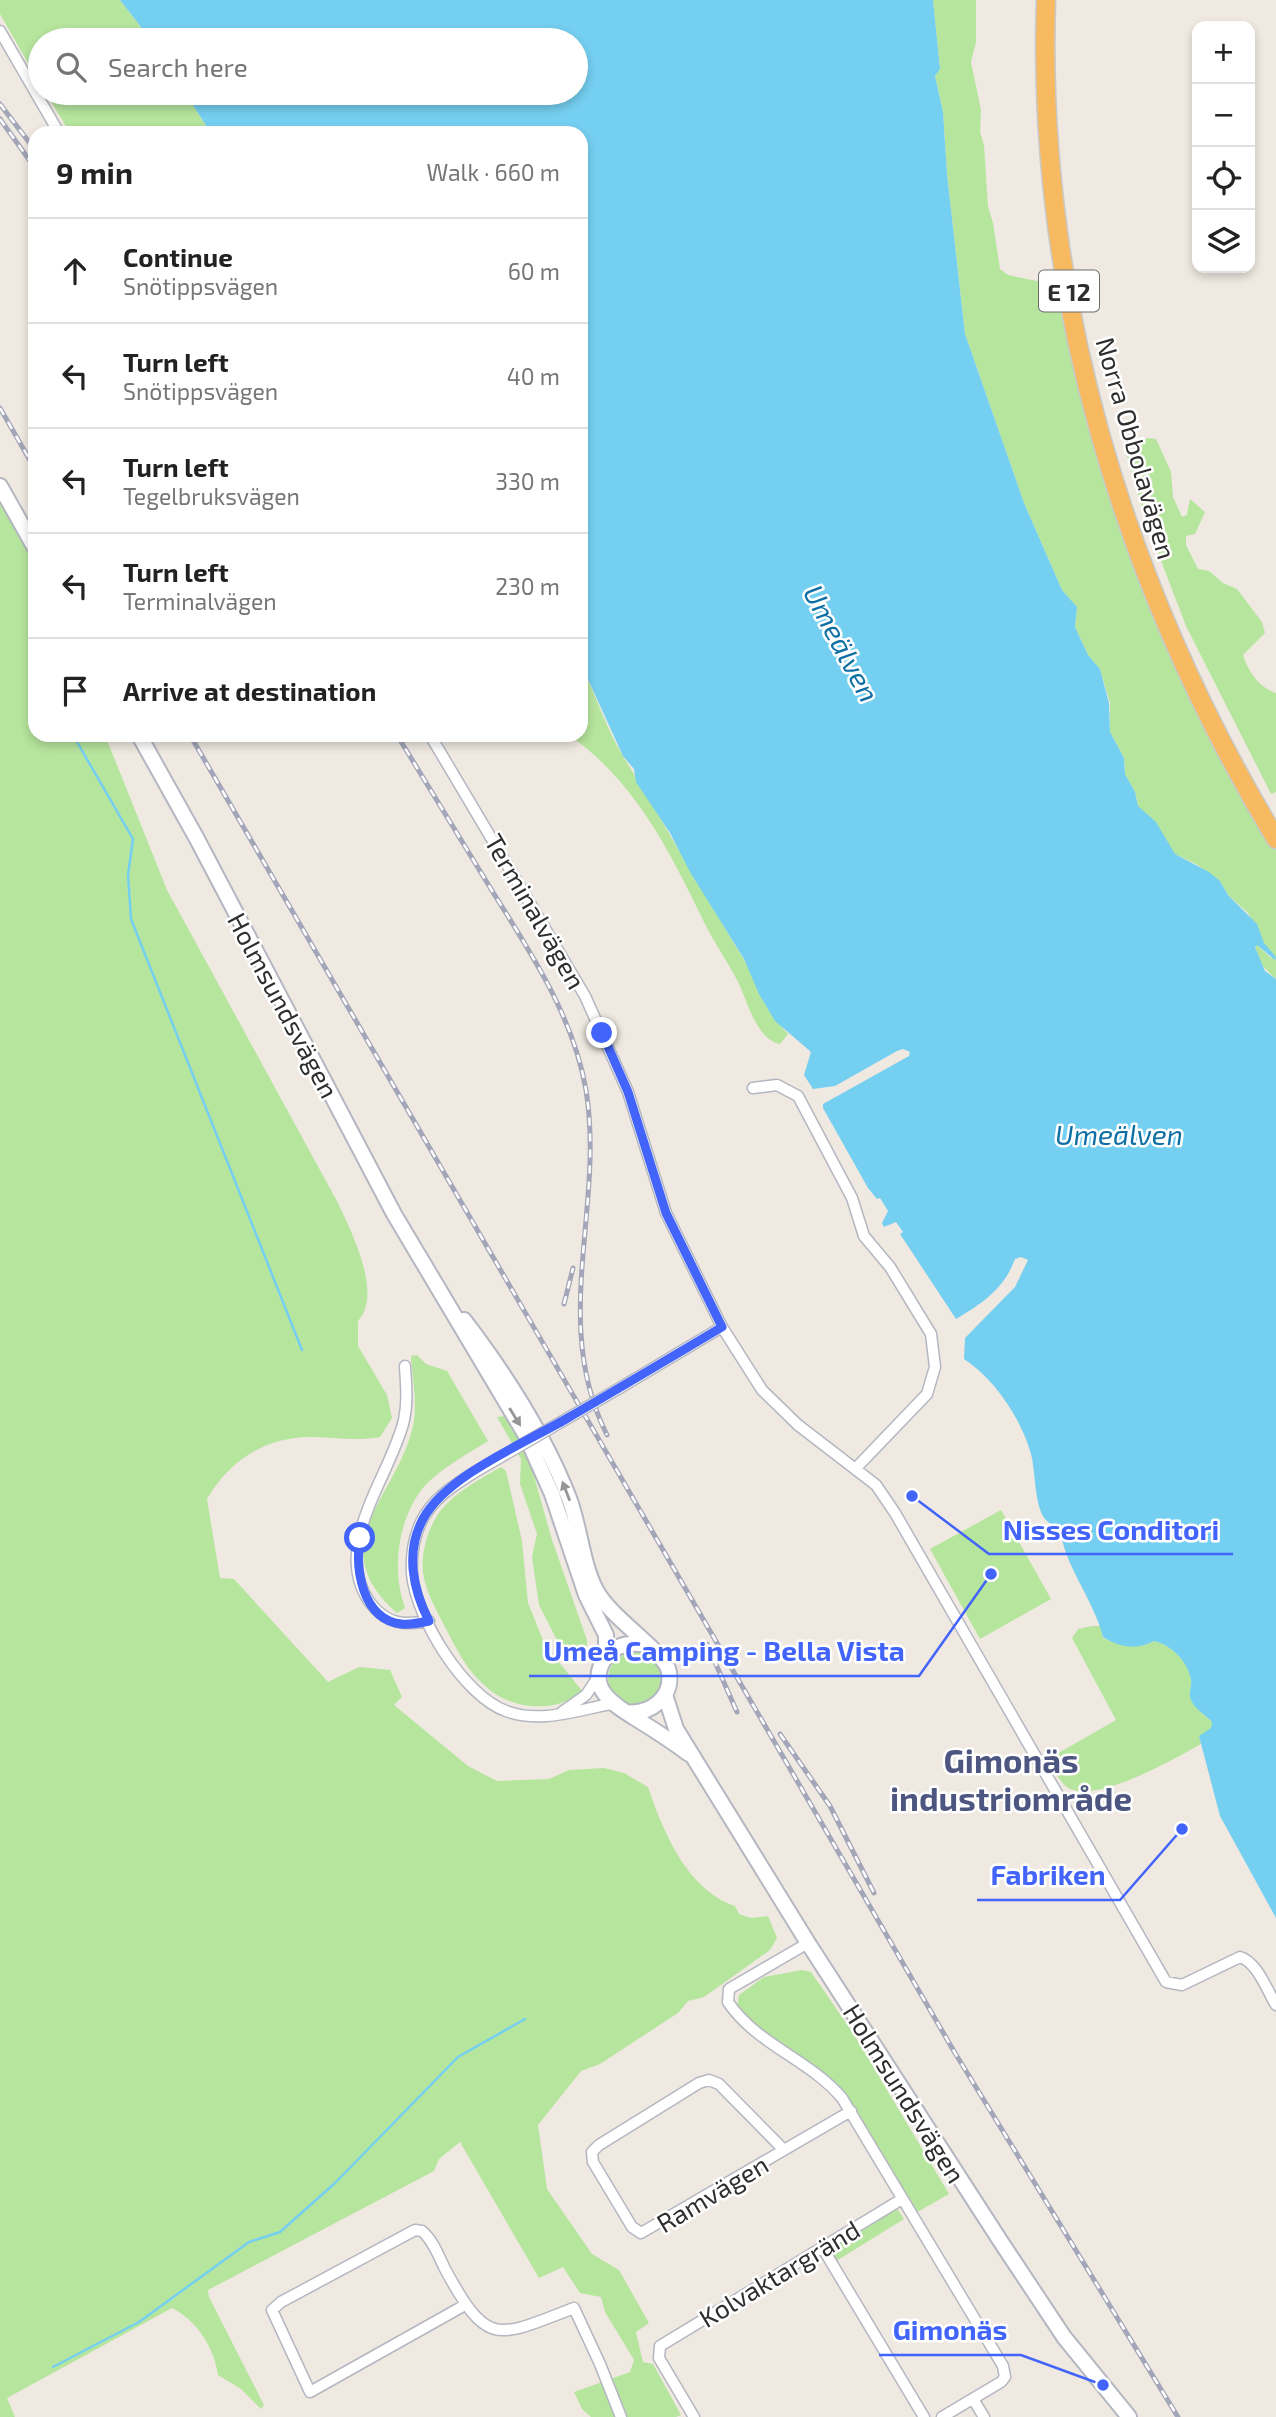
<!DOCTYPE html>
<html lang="en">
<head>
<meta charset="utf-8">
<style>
	:root { --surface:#fff; --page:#f2f2f2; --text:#222; --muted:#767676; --line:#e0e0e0 }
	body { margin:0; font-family:"Exo 2",sans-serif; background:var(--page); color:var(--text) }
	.controls { position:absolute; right:21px; top:21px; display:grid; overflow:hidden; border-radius:14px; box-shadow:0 4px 10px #0003 }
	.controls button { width:63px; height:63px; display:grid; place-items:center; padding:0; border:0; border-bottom:2px solid var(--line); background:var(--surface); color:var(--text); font:35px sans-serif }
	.stop { position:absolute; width:21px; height:21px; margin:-16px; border:5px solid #4264fb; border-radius:50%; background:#fff }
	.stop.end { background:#4264fb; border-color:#fff; box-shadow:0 2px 7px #0008 }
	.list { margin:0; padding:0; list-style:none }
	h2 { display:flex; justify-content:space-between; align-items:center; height:91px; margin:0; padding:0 28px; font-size:30px }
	h2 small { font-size:23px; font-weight:400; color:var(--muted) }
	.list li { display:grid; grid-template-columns:46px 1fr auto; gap:21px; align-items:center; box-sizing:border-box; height:105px; padding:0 28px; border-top:2px solid var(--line) }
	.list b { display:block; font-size:26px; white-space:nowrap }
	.list p { margin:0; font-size:23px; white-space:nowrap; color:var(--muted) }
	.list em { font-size:23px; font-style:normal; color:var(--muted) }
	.icon { flex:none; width:38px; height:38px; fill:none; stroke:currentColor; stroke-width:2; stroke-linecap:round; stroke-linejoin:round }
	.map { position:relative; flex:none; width:1276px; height:2417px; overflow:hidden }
	.search { position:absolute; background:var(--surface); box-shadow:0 4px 10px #0003; left:28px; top:28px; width:560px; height:77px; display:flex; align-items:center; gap:18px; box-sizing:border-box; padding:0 24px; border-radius:38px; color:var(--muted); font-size:26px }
	.panel { position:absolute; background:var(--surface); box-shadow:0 4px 10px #0003; left:28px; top:126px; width:560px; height:616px; border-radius:21px }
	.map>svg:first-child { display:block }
</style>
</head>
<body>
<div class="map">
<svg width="1276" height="2417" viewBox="0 0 1276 2417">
	<rect width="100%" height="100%" fill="#efe9e1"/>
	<!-- green -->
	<path fill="#b6e59e" d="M 0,0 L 120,0 L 151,40 L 40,40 L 40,84 L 0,14 Z
		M 933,0 L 976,0 L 976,42 L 971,62 L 981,110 L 980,132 L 984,145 L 988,207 L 993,223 L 1000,269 L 1008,275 L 1042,282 L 1071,303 L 1145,573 L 1276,839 L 1276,979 C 1266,970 1254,959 1256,944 L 1272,959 L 1248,913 L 1228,895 L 1220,881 L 1196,864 L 1175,854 L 1138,806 L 1135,792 L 1125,774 L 1124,758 L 1110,732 L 1110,703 L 1100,669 L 1088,655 L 1075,627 L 1077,607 L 1062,590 L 1024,503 L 965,334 L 947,174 L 943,112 L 935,76 L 940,69 Z
		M 46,93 L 185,93 L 211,133 L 70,133 Z
		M 1147,438 L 1156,439 L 1171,472 L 1173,497 L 1182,517 L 1187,515 L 1190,499 L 1205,512 L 1195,534 L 1186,536 L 1186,545 L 1198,569 L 1209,571 L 1223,583 L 1237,589 L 1262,622 L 1265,633 L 1243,655 C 1248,671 1259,688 1276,693 L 1276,792 L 1271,794 L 1186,626 L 1147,524 L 1127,456 Z
		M 0,486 L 35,564 L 35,735 L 105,735 L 167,890 L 338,1203 C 352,1233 383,1294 358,1321 L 358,1346 L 387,1395 L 392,1418 L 380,1437 C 352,1442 331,1436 304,1437 C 260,1440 228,1463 207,1499 L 220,1578 L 234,1579 L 328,1682 L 359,1667 L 390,1670 L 402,1697 L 394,1705 L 468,1766 L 497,1781 L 549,1779 L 569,1770 L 604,1768 L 624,1773 L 648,1787 C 663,1831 687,1890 735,1906 L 739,1914 L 751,1918 L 768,1916 L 777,1938 L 770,1950 L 704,1997 L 688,2001 L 678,2013 L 600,2064 L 581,2071 L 538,2125 L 547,2189 L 592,2254 L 619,2270 L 649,2323 L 636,2332 L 643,2362 L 653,2364 L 681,2415 L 676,2417 L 591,2417 L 582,2409 L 574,2392 L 630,2372 L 634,2360 L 605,2312 L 601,2297 L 580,2293 L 563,2267 L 539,2278 L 460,2142 L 439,2159 L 434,2171 L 208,2290 L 209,2297 L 264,2405 L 261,2409 L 241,2389 L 218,2375 C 214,2347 197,2321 172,2308 L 7,2398 L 15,2417 L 0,2417 Z
		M 581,664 C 595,693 606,728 623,756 C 662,820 700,888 740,953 C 759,983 763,1007 788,1034 L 780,1044 C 757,1040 748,1003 739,984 C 729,964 715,944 705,924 C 670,852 636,782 569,735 L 581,735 Z
		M 417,1355 L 426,1364 L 447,1371 L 488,1441 C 466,1455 434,1472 419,1493 C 397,1525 392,1572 405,1608 L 397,1613 C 318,1543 401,1495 414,1421 C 417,1400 412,1376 411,1356 Z
		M 506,1416 L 527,1451 L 552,1540 L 587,1640 L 587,1653 L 576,1661 L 562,1650 L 539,1605 L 532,1557 L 537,1534 L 520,1484 L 521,1459 L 497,1417 Z
		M 501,1467 L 506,1471 L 522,1541 L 528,1603 L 545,1645 L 583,1692 C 554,1714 510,1710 484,1685 C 466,1669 456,1648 445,1627 C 436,1609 426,1593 423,1572 C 421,1553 427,1532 437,1516 C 450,1495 480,1479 501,1467 Z
		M 1001,1510 L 1051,1599 L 980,1639 L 930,1549 Z
		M 1092,1626 L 1101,1626 L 1103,1638 C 1121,1646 1137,1650 1154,1641 C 1171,1645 1189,1661 1191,1680 C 1192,1685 1189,1691 1191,1697 C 1193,1709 1205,1714 1212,1722 L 1212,1728 L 1199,1736 L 1201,1744 C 1176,1758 1093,1806 1067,1787 C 1059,1781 1053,1768 1048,1759 L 1116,1720 L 1072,1638 L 1078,1629 Z
		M608 1679a27 27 0 1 1 54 0a27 27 0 1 1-54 0Z
		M 802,1970 L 811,1972 L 853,2033 L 949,2194 L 914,2214 L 837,2083 L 758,2031 L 737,2007 L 739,1995 L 764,1977 Z
		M 889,2210 L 898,2210 L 904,2219 L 833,2263 L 829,2256 L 838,2240 Z"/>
	<!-- water -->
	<path fill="#75cff0" d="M 120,0 L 933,0 L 940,69 L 935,76 L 943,112 L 947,174 L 965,334 L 1024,503 L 1062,590 L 1077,607 L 1075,627 L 1088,655 L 1100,669 L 1109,703 L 1110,732 L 1124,758 L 1125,774 L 1135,792 L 1138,806 L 1156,822 L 1175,854 L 1209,872 L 1220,881 L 1228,895 L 1257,924 L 1264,943 L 1276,957 L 1275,960 L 1257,945 L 1255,947 L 1265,971 L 1276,979 L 1276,1918 L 1220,1816 L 1199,1736 L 1211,1728 L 1212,1722 C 1205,1714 1193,1709 1190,1697 C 1189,1691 1192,1685 1191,1680 C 1188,1661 1171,1645 1154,1641 C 1138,1650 1120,1648 1103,1637 C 1095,1602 1061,1560 1061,1529 C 1057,1526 1051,1525 1047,1521 C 1034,1509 1036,1473 1031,1454 C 1021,1419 995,1379 964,1359 L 965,1338 L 1015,1287 L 1028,1260 L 1021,1257 L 1015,1259 C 1004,1289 983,1303 956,1319 L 900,1234 L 903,1232 L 896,1222 L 884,1227 L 882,1223 L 888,1211 L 880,1198 L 877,1199 L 868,1188 L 823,1108 L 823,1104 L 909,1056 L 910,1052 L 903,1049 L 897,1051 L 835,1086 L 813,1089 L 804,1075 L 811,1052 L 775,1021 L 759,994 L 744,959 L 690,872 L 670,833 L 636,782 L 634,769 L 623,756 L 581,664 L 581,133 L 211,133 L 185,93 L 576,93 L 576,40 L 151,40 Z"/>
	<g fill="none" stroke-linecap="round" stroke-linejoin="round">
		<!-- stream -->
		<path stroke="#75cff0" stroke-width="2.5" d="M 73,735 L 133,839 L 128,875 L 131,919 L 302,1350
			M 53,2367 L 139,2322 L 249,2242 L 280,2232 L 335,2183 L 458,2057 L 525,2019"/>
		<!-- minor casing -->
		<g stroke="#b4b7c1" stroke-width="13">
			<path id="minor" d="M 0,31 L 59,133
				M 430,735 L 585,996 L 628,1092 L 666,1213 L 722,1327 L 762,1390 L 798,1425 L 876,1485 L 895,1513 L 1166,1982 L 1182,1985 L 1240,1957 C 1257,1962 1267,1990 1276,2005
				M 753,1088 L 777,1085 L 798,1096 L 852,1198 L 864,1236 L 890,1267 L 931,1334 L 935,1367 L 927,1394 L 857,1467
				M 405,1366 C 406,1384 408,1402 404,1420 C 391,1476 329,1547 371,1604 C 388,1625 404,1625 429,1621
				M 618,1389 L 722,1327
				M 475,1472 C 454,1485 432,1499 421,1522 C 414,1537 411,1557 412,1574 C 416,1618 464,1696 506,1711 C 541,1724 577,1710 611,1704
				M 562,1712 L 586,1695 L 600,1674
				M 808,1943 L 729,1989 L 728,2002 C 757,2045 809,2059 842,2098 L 1003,2366 L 1005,2377 L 1001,2382 L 942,2417
				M 784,2150 L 719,2084 L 709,2080 L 699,2083 L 599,2145 L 592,2152 L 593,2162 L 632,2227 L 641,2233 L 851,2111
				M 822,2247 L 924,2417
				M 465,2305 L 310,2392 L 272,2310 L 281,2302 L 415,2230 L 422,2231 C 433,2240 439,2257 445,2269 C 488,2348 496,2338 574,2308 L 600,2364 L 621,2417
				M 973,2399 L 984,2417
				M 694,2417 L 659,2358 L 660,2346 L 902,2199"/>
		</g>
		<!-- secondary casing -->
		<g stroke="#b4b7c1" stroke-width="18">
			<path id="secondary" d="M 0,486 L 35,548
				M 139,735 L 197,839 L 394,1214 L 525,1434 L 552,1494 L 586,1595 L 606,1635 L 606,1658
				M 464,1320 C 506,1375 544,1434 569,1498 C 580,1527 582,1563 596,1590 C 611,1619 666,1652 669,1672 C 673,1698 650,1715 626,1712
				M 646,1645 C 631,1642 616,1644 606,1657 C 582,1690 621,1709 643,1723 C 659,1733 674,1743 689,1754
				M 665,1695 L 676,1729 L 808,1943 L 1001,2242 L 1064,2337 L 1129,2417"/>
		</g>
		<!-- trunk casing -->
		<g stroke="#c9c9c9" stroke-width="21">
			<path id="trunk" d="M 1046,0 C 1036,295 1125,588 1276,839"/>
		</g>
		<!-- minor -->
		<use href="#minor" stroke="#fff" stroke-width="10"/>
		<!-- secondary -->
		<use href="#secondary" stroke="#fff" stroke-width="14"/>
		<!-- trunk -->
		<use href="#trunk" stroke="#f8ba60" stroke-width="18"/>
		<!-- rail casing -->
		<g stroke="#a3a6b8" stroke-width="5">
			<path id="rail" d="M 0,104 L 35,150
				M 0,119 L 35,168
				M 0,408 L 35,469
				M 190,735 L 955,2053 L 1178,2417
				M 397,735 C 428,786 460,838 491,889 C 530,952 573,1015 586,1090 C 605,1208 550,1321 607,1435
				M 564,1304 L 573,1268
				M 707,1644 L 737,1712
				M 780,1734 L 830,1806 L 874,1893"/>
		</g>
		<!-- rail -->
		<use href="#rail" stroke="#fff" stroke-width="2.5" stroke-dasharray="8" stroke-linecap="butt"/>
		<!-- minor-bridge casing -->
		<g stroke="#b4b7c1" stroke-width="13" stroke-linecap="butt">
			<path id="minor-bridge" d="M 475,1472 L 618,1389"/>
		</g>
		<!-- minor-bridge -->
		<use href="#minor-bridge" stroke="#fff" stroke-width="10"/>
	</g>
	<!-- one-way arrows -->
	<defs><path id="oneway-solid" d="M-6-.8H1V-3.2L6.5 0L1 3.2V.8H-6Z" transform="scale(1.75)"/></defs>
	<g fill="#969696">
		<use href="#oneway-solid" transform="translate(515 1417) rotate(58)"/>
		<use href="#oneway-solid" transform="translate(566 1491) rotate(-111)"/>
	</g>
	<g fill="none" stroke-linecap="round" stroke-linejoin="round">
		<!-- route -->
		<path stroke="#4264fb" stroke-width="9" d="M 360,1538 C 355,1569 362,1619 401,1624 C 410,1625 420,1623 429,1621 C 413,1590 405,1552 423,1519 C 446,1476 523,1444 566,1419 C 618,1389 670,1358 722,1327 L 666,1213 L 628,1092 L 602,1033"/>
	</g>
	<g text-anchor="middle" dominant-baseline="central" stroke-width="5" stroke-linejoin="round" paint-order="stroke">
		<!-- shield labels -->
		<rect fill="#fff" stroke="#6d6d6d" stroke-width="2" x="1039" y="270.5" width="60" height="41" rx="5"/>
		<g font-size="24" font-weight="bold" fill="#2e2e2e">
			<text x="1069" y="291">E 12</text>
		</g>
		<!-- street labels -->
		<g font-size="26" fill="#2e2e2e" stroke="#fff">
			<text transform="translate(1137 448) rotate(74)">Norra Obbolavägen</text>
			<text transform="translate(536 911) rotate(60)">Terminalvägen</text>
			<text transform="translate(284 1005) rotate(62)">Holmsundsvägen</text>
			<text transform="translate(905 2093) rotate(58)">Holmsundsvägen</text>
			<text transform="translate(712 2193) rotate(-31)">Ramvägen</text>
			<text transform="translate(779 2273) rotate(-31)">Kolvaktargränd</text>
		</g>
		<!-- water labels -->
		<g font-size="28" font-style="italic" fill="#0d6fa3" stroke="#fff">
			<text transform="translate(842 643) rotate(62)">Umeälven</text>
			<text x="1119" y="1134">Umeälven</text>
		</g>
		<!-- district labels -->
		<g font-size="33" font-weight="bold" fill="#4d5680" stroke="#fff">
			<text x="1011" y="1760">Gimonäs<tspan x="1011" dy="38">industriområde</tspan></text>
		</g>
	</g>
	<!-- callouts -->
	<path fill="none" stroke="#4264fb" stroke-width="2.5" d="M912 1496L989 1554H1233M991 1574L919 1676H529M1182 1829L1120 1900H977M1103 2385L1021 2355H879"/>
	<g fill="#4264fb" stroke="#fff" stroke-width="2.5">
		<circle cx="912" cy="1496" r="7"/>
		<circle cx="991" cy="1574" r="7"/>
		<circle cx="1182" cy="1829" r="7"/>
		<circle cx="1103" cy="2385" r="7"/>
	</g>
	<g font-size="28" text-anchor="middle" font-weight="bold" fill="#4264fb" stroke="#fff" stroke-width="5" stroke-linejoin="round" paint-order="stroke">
		<text x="1111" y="1540">Nisses Conditori</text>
		<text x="724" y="1661">Umeå Camping - Bella Vista</text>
		<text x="1048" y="1885">Fabriken</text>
		<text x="950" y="2340">Gimonäs</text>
	</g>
</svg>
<div class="controls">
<button>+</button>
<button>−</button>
<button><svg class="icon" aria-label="locate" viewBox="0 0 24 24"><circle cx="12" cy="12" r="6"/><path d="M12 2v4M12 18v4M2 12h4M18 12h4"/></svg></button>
<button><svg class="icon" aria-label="layers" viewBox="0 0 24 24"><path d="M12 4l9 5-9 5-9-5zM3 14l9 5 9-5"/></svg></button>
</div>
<div class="stop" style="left:360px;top:1538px"></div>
<div class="stop end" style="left:602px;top:1033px"></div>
<div class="search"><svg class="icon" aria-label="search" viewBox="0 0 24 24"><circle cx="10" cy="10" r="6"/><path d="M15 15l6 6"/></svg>Search here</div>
<section class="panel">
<h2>9 min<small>Walk · 660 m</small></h2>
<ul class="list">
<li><svg class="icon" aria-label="ahead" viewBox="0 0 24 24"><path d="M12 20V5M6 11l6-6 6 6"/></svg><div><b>Continue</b><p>Snötippsvägen</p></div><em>60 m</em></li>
<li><svg class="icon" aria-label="left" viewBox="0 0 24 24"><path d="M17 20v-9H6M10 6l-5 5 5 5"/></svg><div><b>Turn left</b><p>Snötippsvägen</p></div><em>40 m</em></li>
<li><svg class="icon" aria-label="left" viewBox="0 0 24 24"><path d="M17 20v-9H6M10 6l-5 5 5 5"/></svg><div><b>Turn left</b><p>Tegelbruksvägen</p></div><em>330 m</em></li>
<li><svg class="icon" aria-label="left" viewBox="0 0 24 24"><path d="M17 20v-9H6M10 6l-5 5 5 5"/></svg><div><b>Turn left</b><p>Terminalvägen</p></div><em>230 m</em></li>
<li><svg class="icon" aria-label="arrive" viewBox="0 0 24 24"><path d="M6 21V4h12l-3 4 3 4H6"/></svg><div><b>Arrive at destination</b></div></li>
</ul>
</section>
</div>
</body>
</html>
